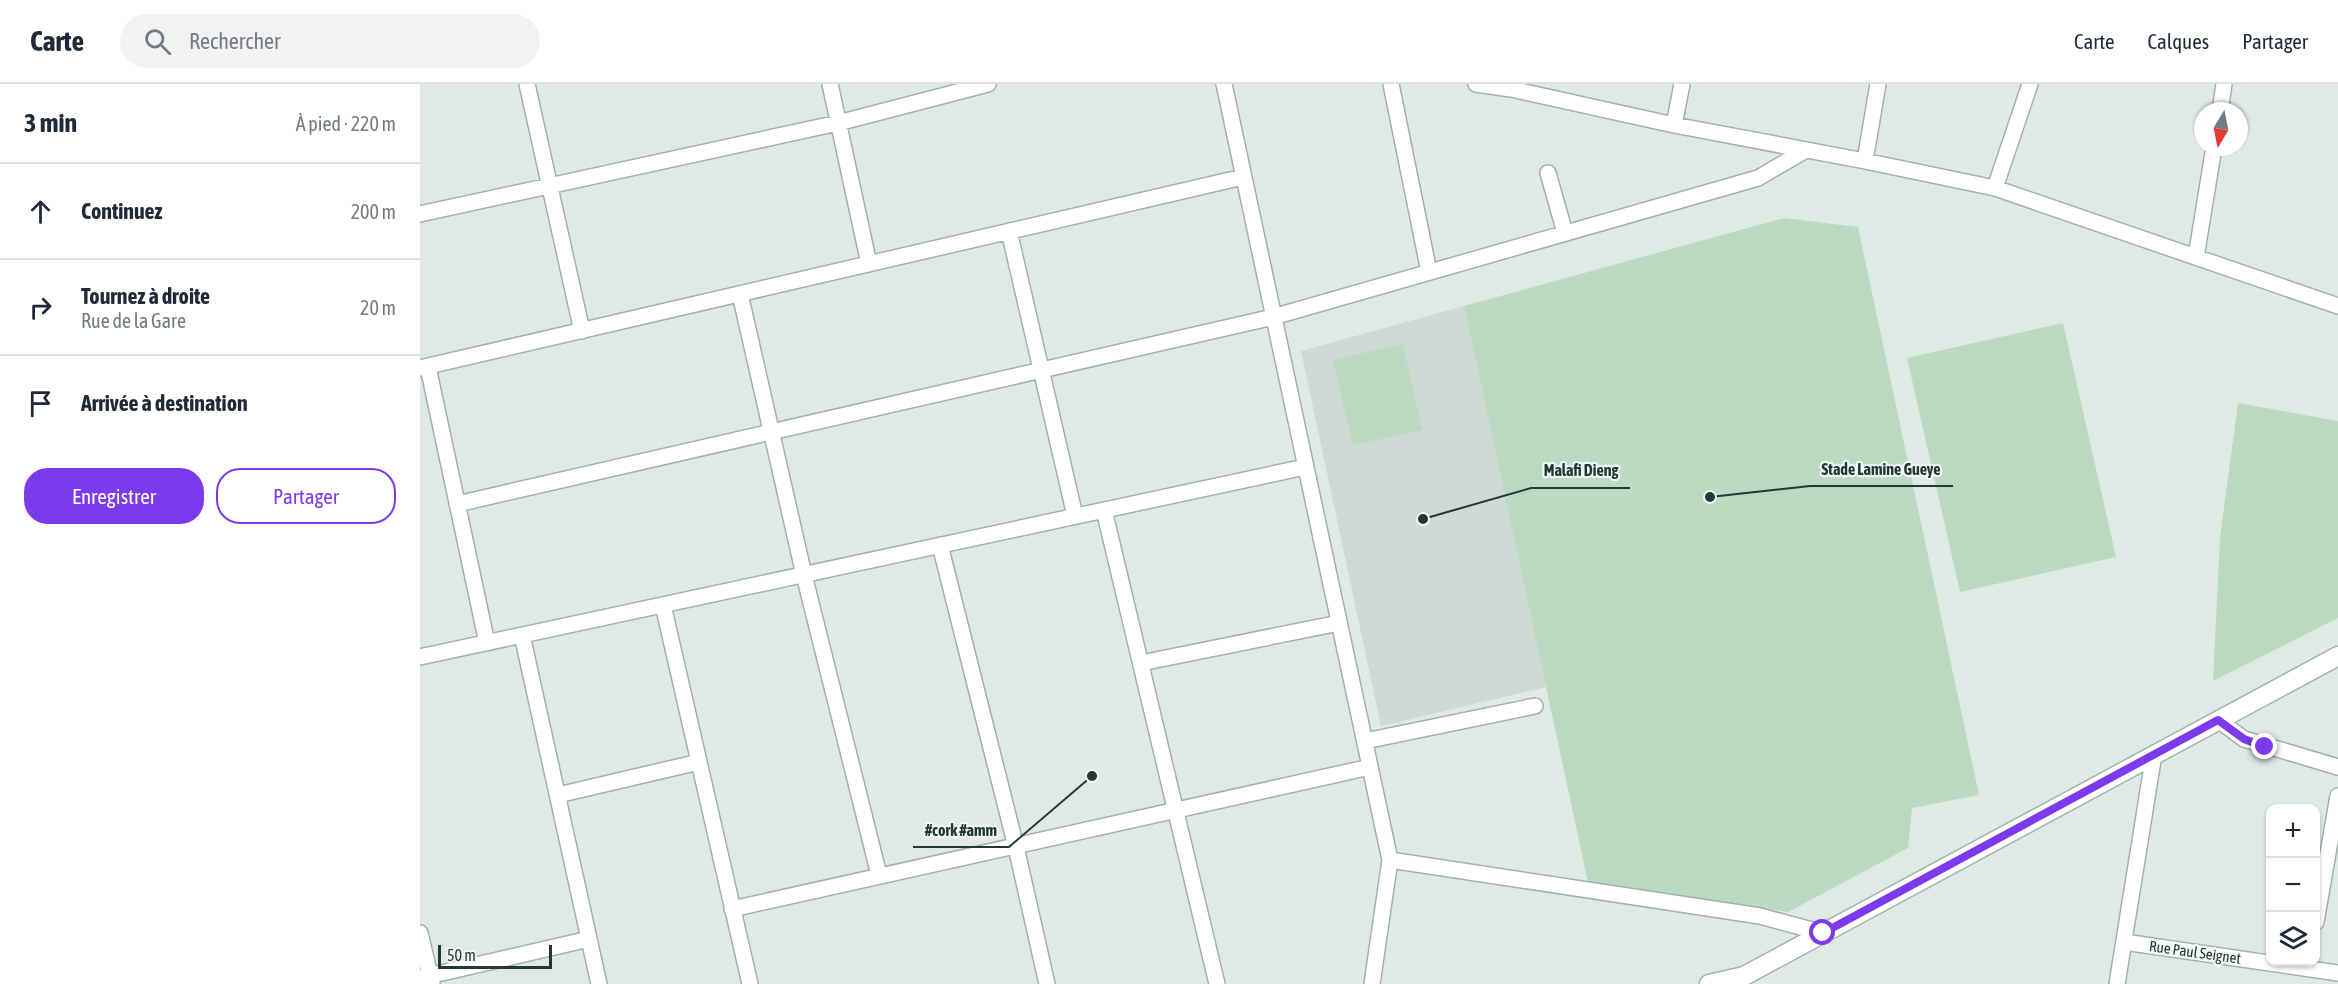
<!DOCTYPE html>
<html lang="fr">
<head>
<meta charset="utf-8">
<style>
	:root { --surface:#fff; --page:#f2f2f3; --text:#1f2937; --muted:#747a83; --line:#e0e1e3; --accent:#7c3aed }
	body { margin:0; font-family:"Asap Condensed",sans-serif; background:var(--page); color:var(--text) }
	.controls { position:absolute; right:18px; bottom:18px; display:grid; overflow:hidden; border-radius:12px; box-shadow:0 2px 4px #0004 }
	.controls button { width:54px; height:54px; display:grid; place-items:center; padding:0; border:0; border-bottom:2px solid var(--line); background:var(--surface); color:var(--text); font:30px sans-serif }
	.compass { position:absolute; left:1774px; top:18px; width:54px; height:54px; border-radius:50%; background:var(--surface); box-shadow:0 2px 4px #0004; rotate:190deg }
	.scale { position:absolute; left:18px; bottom:15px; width:114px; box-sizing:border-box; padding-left:6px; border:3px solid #223932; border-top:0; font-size:16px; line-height:21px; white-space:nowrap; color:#223932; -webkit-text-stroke:4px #f1f7f3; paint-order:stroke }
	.stop { position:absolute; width:18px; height:18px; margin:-14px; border:4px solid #7c3aed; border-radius:50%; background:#fff }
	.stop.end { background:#7c3aed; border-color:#fff; box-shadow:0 2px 6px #0008 }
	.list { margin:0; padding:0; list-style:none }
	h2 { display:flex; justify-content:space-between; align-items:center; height:78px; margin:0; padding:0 24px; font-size:26px }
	h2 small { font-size:20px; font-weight:400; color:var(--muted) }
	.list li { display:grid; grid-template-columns:39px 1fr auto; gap:18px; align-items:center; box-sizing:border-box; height:96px; padding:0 24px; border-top:2px solid var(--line) }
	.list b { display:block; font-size:22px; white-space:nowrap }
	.list p { margin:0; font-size:20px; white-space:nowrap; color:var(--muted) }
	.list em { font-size:20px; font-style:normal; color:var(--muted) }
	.actions { display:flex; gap:12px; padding:18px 24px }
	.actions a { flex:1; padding:14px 0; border:2px solid var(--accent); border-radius:24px; text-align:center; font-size:21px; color:var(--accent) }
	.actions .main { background:var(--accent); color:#fff }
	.icon { flex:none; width:33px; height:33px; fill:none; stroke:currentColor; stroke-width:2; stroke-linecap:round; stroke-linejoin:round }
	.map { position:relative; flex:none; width:1918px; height:900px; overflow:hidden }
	header { display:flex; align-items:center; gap:36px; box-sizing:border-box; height:84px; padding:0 30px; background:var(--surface); border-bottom:2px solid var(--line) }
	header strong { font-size:28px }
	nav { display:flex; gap:33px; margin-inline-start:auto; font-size:21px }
	.search { width:420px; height:54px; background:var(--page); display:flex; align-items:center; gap:15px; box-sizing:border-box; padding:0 21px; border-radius:33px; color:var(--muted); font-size:22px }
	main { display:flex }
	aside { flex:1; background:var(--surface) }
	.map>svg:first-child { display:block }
</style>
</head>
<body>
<header>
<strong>Carte</strong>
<div class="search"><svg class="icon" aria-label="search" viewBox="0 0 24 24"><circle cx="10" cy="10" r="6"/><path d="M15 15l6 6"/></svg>Rechercher</div>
<nav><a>Carte</a><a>Calques</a><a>Partager</a></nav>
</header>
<main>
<aside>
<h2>3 min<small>À pied · 220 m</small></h2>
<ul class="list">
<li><svg class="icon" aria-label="ahead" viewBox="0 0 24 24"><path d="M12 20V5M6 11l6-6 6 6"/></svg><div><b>Continuez</b></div><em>200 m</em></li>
<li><svg class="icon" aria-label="right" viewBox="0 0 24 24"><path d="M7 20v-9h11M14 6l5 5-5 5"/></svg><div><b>Tournez à droite</b><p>Rue de la Gare</p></div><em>20 m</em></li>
<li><svg class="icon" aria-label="arrive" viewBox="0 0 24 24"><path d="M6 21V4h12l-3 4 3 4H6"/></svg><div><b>Arrivée à destination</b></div></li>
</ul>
<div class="actions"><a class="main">Enregistrer</a><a>Partager</a></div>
</aside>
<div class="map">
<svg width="1918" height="900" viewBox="0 0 1918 900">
	<rect width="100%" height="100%" fill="#e0eae5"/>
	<!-- built -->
	<path fill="#cfdad4" d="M 1044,222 L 1126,603 L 961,642 L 881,267 Z"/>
	<!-- green -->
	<path fill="#bbdac2" d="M 1364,134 L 1438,143 L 1559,711 L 1492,724 L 1488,764 L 1368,828 L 1168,798 L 1044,222 Z
		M 1643,239 L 1696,473 L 1540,508 L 1487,274 Z
		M 983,260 L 1002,346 L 933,361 L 913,276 Z
		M 1818,319 L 1918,337 L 1918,534 L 1793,597 L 1800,453 Z"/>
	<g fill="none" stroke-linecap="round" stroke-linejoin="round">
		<!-- street casing -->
		<g stroke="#a3b1ac" stroke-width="18">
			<path id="street" d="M 107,0 L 162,247
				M 410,0 L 449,180
				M 804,0 L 970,776 L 952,900
				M 971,0 L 1009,188
				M 1056,0 L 1091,5 L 1254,41 L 1445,77 L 1575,104 L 1918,222
				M 1800,27 L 1804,0
				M 1254,41 L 1262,0
				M 1445,77 L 1458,0
				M 1128,89 L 1145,149
				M 1575,104 L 1610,0
				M 0,130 L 418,39 L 568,0
				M 589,147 L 655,432
				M 1776,173 L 1794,63
				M 320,210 L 384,491 L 459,791
				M 8,283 L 67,559
				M 0,284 L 823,93
				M 37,420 L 853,233 L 1338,94 L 1386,66
				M 684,426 L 797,900
				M 520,461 L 596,763 L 627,900
				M 243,521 L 330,900
				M 102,551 L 179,900
				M 0,573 L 885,383
				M 721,579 L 919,539
				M 1798,636 L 1824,655 L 1918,683
				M 945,657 L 1115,622
				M 138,711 L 279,678
				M 970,776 L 1340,832 L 1403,849
				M 312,825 L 950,683
				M 1896,838 L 1918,712
				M 0,849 L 12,900
				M 1704,858 L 1918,889
				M 0,894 L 169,855
				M 1697,900 L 1734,670"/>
		</g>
		<!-- secondary casing -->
		<g stroke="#a0b5ad" stroke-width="21">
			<path id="secondary" d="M 1289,900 L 1324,892 L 1918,572"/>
		</g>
		<!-- street -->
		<use href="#street" stroke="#fff" stroke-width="15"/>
		<!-- secondary -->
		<use href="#secondary" stroke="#fff" stroke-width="18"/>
	</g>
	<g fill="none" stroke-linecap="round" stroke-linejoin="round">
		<!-- route -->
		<path stroke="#7c3aed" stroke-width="8" d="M 1403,849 L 1798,636 L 1824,655 L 1845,663"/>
	</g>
	<g text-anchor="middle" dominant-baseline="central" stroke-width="4.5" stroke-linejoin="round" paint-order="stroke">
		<!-- street labels -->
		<g font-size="15" fill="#223932" stroke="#f1f7f3">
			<text transform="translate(1775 868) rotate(8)">Rue Paul Seignet</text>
		</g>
	</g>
	<!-- callouts -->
	<path fill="none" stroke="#223932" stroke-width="2" d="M1290 413L1390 402H1533M1003 435L1111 404H1210M672 692L589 763H493"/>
	<g fill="#223932" stroke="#f1f7f3" stroke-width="2">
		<circle cx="1290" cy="413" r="6"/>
		<circle cx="1003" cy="435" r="6"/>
		<circle cx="672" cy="692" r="6"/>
	</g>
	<g font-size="16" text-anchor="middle" font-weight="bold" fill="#223932" stroke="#f1f7f3" stroke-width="4.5" stroke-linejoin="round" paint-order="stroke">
		<text x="1461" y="391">Stade Lamine Gueye</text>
		<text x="1161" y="392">Malafi Dieng</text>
		<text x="541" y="752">#cork #amm</text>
	</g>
</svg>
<div class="controls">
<button>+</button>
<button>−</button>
<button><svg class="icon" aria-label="layers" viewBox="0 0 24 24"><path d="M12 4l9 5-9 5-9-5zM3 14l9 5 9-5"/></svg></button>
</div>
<svg class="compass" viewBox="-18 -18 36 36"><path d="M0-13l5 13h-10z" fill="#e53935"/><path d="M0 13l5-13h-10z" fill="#747a83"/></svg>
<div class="scale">50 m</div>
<div class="stop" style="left:1403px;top:849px"></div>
<div class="stop end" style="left:1845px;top:663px"></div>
</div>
</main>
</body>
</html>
